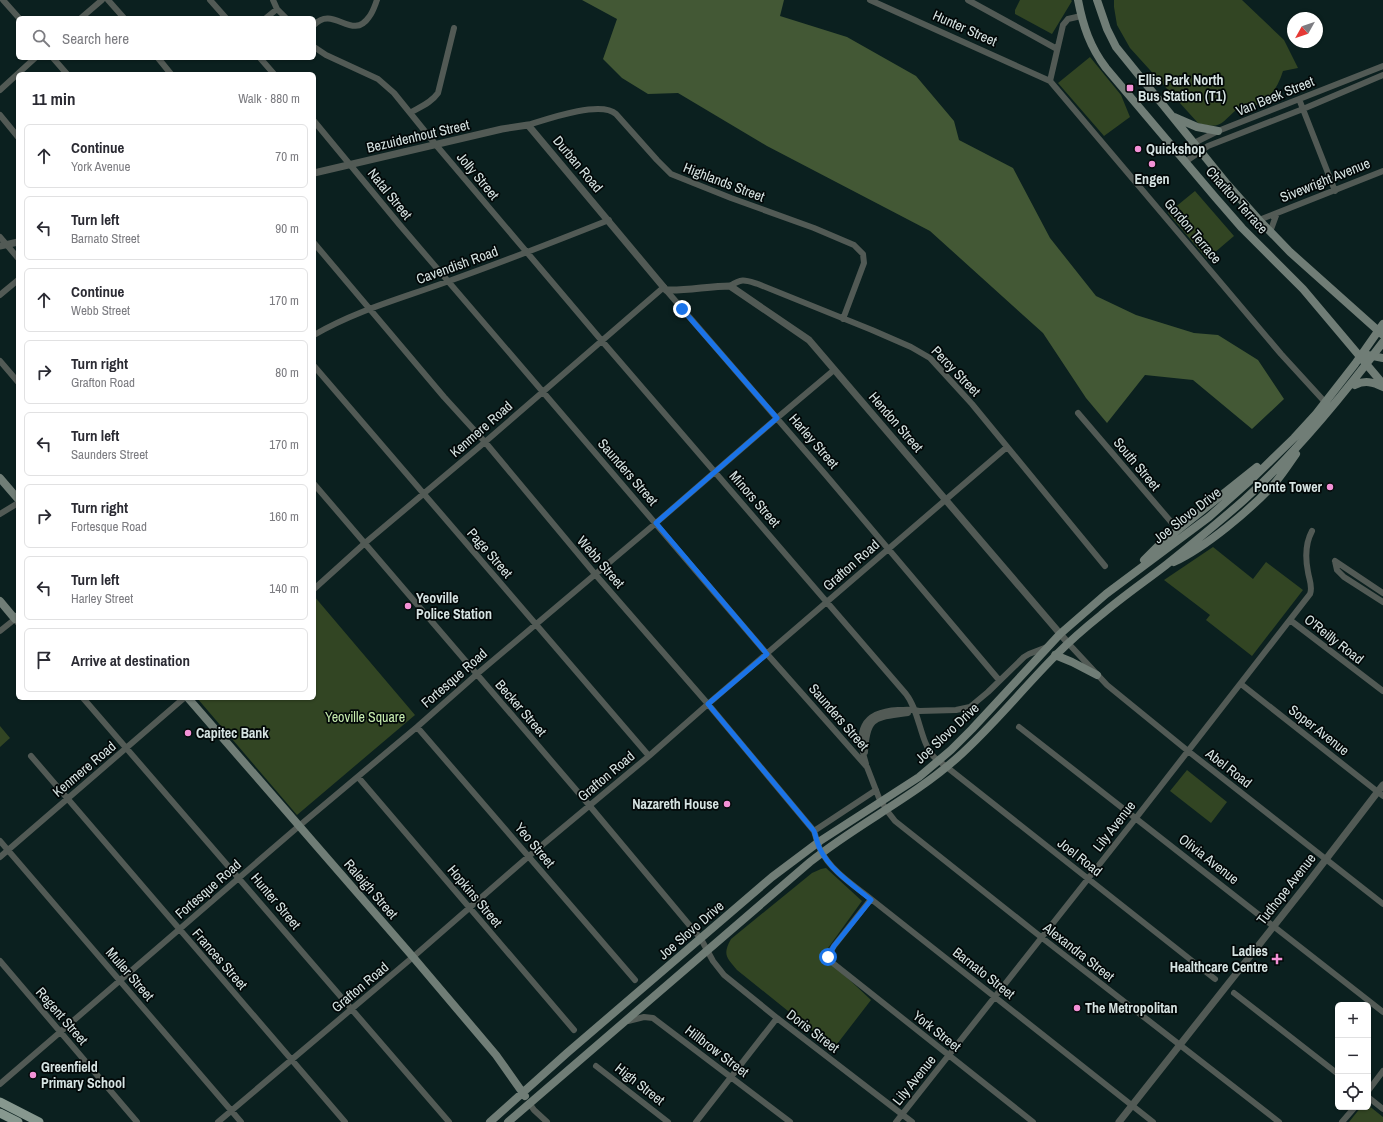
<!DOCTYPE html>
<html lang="en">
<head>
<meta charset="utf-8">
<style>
	:root { --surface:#fff; --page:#f7f7f7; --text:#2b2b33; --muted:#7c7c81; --line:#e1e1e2 }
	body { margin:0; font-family:"Archivo Narrow",sans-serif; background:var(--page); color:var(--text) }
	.controls { position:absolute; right:12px; bottom:12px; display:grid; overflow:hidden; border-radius:6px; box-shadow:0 1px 3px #0004 }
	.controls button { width:36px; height:36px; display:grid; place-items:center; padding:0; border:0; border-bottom:1px solid var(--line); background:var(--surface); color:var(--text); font:20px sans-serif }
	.compass { position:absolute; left:1287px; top:12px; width:36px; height:36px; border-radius:50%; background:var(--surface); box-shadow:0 1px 3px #0004; rotate:230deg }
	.stop { position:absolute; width:12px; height:12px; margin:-9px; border:3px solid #1a73e8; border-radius:50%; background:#fff }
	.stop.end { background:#1a73e8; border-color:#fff; box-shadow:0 1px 4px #0008 }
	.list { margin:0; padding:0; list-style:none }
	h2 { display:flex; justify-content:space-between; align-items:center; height:52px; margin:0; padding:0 16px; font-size:17px }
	h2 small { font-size:13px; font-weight:400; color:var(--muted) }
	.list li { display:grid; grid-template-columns:26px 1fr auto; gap:12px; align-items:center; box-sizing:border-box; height:64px; margin:0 8px 8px; padding:0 8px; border:1px solid var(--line); border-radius:6px }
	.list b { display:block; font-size:15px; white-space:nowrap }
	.list p { margin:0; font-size:13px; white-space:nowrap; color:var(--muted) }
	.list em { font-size:13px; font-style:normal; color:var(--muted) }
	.icon { flex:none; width:22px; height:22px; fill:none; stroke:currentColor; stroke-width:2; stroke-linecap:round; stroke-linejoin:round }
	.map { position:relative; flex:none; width:1383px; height:1122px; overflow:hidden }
	.search { position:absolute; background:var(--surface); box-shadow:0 1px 3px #0004; left:16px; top:16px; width:300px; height:44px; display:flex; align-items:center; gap:10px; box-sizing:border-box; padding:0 14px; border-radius:6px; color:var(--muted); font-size:15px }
	.panel { position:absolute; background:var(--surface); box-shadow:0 1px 3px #0004; left:16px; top:72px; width:300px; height:628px; border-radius:6px }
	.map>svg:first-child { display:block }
</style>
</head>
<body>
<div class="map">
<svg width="1383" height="1122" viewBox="0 0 1383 1122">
	<rect width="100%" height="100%" fill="#0b201f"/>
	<!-- green -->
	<path fill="#324523" d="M 1020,0 L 1071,0 L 1072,1 L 1052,34 L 1015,14 L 1015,10 Z
		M 1114,0 L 1242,0 L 1284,40 L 1298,68 L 1283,71 C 1276,94 1262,109 1237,109 C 1221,123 1221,130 1198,123 L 1130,48 L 1117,25 L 1114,7 Z
		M 1090,57 L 1121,95 L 1130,117 L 1104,136 L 1058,83 Z
		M 1195,191 L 1234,236 L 1207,259 L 1168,213 Z
		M 1213,547 L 1253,579 L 1266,562 L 1303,590 L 1252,656 L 1206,620 L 1210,615 L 1164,580 Z
		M 314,596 L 415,715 L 297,815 L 197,698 L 314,698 Z
		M 0,726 L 10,738 L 0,747 Z
		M 1187,770 L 1227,802 L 1211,823 L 1170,791 Z
		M 826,868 L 862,901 L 823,955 L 871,1000 L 834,1048 L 737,970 C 727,958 722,955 731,939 L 812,873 L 821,869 Z
		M 1368,1105 L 1383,1117 L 1383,1122 L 1349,1122 L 1361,1107 L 1368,1107 Z"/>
	<!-- forest -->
	<path fill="#435835" d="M 582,0 L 784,0 L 780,16 L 847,37 L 916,76 L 954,121 L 959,140 L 1013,168 L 1050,238 L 1096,296 L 1136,315 L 1194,333 L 1218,335 L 1258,360 L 1284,399 L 1252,429 L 1193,380 L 1145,375 L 1107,423 L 1086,398 L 1043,333 L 930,231 L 767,146 L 678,93 L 648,94 L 622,78 L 603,59 L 617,19 Z"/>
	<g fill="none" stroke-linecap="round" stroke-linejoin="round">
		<!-- minor -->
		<path stroke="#525a55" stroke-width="6" d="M 3,0 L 19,18
			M 108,0 L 124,18
			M 210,0 L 226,18
			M 273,0 L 277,9 L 286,18
			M 870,0 L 1050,81
			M 968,0 L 1057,49
			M 1081,16 L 1068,19 L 1063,25 L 1050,81 L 1281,354 L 1324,401
			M 81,18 L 102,0
			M 266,18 L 277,9
			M 314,25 C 333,4 352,42 369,17 C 373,12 375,5 377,0
			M 314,47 L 326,55 L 378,79 L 394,93 L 436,145 L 602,341 L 906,694 C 920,712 920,742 934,757 L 1215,979
			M 53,58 L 67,74
			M 158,58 L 171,74
			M 260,58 L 274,74
			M 0,90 L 35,58
			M 1299,99 L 1335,191
			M 410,113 C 420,107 431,103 438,93 L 454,28
			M 0,115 L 18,137
			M 314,121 L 399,224 L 543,392 L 767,654 L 867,767 L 879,798 L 888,812 L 895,821 L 1041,937 L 1279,1122
			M 528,125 C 547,119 601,100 616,114 L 657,160 L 671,174 L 731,198 L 814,228 L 854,245 L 863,254 L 864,263 L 843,319
			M 1179,155 L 1194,143 L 1218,131 L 1383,66
			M 1185,162 L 1208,146 L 1303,109 L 1383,75
			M 1259,220 L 1383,171
			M 1270,232 L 1277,213
			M 0,237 L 18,258
			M 314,243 L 444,397 L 485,442 L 595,574 L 708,704 L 814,831 C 816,837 817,843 820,849 C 830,870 853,885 871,899 L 1153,1122
			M 730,286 C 742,278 745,280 758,284 L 872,330 L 911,347 L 930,358 L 972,404 L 1105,566
			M 666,290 L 825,474 L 999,680
			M 0,295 L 18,280
			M 314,335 C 357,310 403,298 449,281 C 503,262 556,241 609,220
			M 0,361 L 18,382
			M 314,366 L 649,756
			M 1078,413 L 1178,530
			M 314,484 L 589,805 L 701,939 L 713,961 L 724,975 L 777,1018 L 912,1122
			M 0,514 L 18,503
			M 1335,561 L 1337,570 L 1344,577 L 1383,602
			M 1335,561 L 1383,593
			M 314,589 L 365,543 L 485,442 L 664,287
			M 1290,620 L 1383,691
			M 0,631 L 15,619 L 18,623
			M 1068,643 L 1107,685 L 1188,751 L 1383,904
			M 1241,684 L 1383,796
			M 83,698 L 449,1122
			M 417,727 L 635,980
			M 1019,727 L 1383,1012
			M 865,752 C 867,715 875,718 908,713
			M 31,756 L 345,1122
			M 866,764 C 856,732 861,712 898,710 C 905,710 912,709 919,711 L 956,710 L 970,707 L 988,692 L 1024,657 L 1029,654 L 1047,647
			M 358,777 L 574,1030
			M 814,831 L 876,790
			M 0,841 L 241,1122
			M 0,857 L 184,698
			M 871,899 L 834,946 L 829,954 L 829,960 L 1033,1122
			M 0,961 L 137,1122
			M 1234,993 L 1338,1074
			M 628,1021 L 644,1017 L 653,1018 L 790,1122
			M 596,1066 L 668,1122
			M 0,1084 L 299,826 L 417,727 L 477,674 L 656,523 L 777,418 L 834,370
			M 1368,1091 L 1383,1071
			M 1368,1097 L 1383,1109
			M 529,1103 L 534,1110 L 547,1122
			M 218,1122 L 413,957 L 529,856 L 649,756 L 708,704 L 1007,447
			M 696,1122 L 777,1018
			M 896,1122 L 1136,818 L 1310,594 C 1313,587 1309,579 1308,572 C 1305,557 1305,544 1312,531
			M 1342,1122 L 1355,1107"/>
		<!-- tertiary -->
		<path stroke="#525a55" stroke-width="7" d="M 314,173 L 502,129 L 528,125 L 666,290 C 687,291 709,286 730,286 L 809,340 L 1068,643
			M 0,246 L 18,242
			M 1119,1122 L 1307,884 L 1383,785"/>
		<!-- secondary -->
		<path stroke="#707d76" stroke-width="8" d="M 1078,0 C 1083,26 1090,47 1106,68 L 1215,197 L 1242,228 L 1303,289 L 1383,384
			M 1097,0 L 1107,29 L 1116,47 L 1227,184 L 1259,220 L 1290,252 L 1383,335
			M 1174,117 L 1197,127 L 1218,131
			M 1368,355 L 1383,358
			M 1355,385 C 1365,380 1373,382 1383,387
			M 0,478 L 18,499
			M 1144,560 L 1159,545 L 1257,467
			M 1174,562 C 1206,547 1250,510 1274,484 C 1282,475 1289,464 1296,454
			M 0,601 L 15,619 L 18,616
			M 1055,655 L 1072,662 L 1097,675
			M 188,698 L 413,957 L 496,1055 L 525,1096
			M 490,1122 L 567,1053 L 772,877 L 820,841 L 919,777 L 951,750 L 972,729 L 1060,634 L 1106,594 L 1209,517 L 1254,477 L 1294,438 L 1316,414 L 1355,364 L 1383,324
			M 508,1122 L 810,862 C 857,824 912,798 957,758 C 993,726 1023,688 1057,654 C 1071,640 1086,627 1101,615 C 1122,597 1144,582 1166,565 C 1192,544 1219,522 1244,500 C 1296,453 1341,398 1383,342"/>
		<!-- primary -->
		<path stroke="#87988f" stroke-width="9" d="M 0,1102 L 39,1122
			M 0,1113 L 18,1122"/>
	</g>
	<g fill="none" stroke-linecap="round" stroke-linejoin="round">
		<!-- route -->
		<path stroke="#1a73e8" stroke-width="5" d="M 682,309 L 777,418 L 656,523 L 767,654 L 708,704 L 814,831 C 816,837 817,843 820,849 C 830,870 853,885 871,900 L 834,946 L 828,957"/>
	</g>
	<!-- markers -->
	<g fill="#f391d6" stroke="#020808" stroke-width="1.5">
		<rect x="1126" y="84" width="8" height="8" rx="2"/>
		<circle cx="1138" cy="149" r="4"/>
		<circle cx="1152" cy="164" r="4"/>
		<circle cx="1330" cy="487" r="4"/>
		<circle cx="408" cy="606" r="4"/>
		<circle cx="188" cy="733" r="4"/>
		<circle cx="727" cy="804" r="4"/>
		<path d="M1275 953h4v4h4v4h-4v4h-4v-4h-4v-4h4z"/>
		<circle cx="1077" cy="1008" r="4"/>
		<circle cx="33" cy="1075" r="4"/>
	</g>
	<g text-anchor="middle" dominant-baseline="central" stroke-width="3.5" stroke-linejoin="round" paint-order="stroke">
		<!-- street labels -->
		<g font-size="14" fill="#d6e3e2" stroke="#020808">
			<text transform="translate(965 28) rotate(24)">Hunter Street</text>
			<text transform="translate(1275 96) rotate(-22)">Van Beek Street</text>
			<text transform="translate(418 136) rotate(-13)">Bezuidenhout Street</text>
			<text transform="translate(578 164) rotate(50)">Durban Road</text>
			<text transform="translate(478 176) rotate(50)">Jolly Street</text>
			<text transform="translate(1325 180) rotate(-22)">Sivewright Avenue</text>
			<text transform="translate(724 182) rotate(21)">Highlands Street</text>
			<text transform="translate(390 194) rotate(51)">Natal Street</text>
			<text transform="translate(1237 200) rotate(48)">Charlton Terrace</text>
			<text transform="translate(1193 231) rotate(50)">Gordon Terrace</text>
			<text transform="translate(457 265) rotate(-20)">Cavendish Road</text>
			<text transform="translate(956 371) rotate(46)">Percy Street</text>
			<text transform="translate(896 422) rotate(49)">Hendon Street</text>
			<text transform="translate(481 429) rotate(-41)">Kenmere Road</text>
			<text transform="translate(814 441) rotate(49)">Harley Street</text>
			<text transform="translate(1137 464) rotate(50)">South Street</text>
			<text transform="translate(628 472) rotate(49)">Saunders Street</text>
			<text transform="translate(755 499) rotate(49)">Minors Street</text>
			<text transform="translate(1187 515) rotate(-38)">Joe Slovo Drive</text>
			<text transform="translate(490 553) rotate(49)">Page Street</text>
			<text transform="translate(601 562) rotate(49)">Webb Street</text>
			<text transform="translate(851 565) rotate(-41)">Grafton Road</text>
			<text transform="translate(1334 639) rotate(38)">O'Reilly Road</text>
			<text transform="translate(454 678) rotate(-41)">Fortesque Road</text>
			<text transform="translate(521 708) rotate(49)">Becker Street</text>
			<text transform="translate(839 717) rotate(49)">Saunders Street</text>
			<text transform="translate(1319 730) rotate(38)">Soper Avenue</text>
			<text transform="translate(947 733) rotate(-43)">Joe Slovo Drive</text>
			<text transform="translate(1229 768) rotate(38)">Abel Road</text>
			<text transform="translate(84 769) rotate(-40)">Kenmere Road</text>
			<text transform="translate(606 776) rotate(-40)">Grafton Road</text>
			<text transform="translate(1114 826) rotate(-52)">Lily Avenue</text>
			<text transform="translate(535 845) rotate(50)">Yeo Street</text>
			<text transform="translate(1080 857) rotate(38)">Joel Road</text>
			<text transform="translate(1209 859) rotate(38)">Olivia Avenue</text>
			<text transform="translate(208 889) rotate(-41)">Fortesque Road</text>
			<text transform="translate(371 889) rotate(49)">Raleigh Street</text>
			<text transform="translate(1286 889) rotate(-52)">Tudhope Avenue</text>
			<text transform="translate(475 896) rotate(50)">Hopkins Street</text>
			<text transform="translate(276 901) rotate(50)">Hunter Street</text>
			<text transform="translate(691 930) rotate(-41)">Joe Slovo Drive</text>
			<text transform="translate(1079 952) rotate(38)">Alexandra Street</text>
			<text transform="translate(220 959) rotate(49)">Frances Street</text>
			<text transform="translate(984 973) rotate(38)">Barnato Street</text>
			<text transform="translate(130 974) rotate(49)">Muller Street</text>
			<text transform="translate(360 987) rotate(-40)">Grafton Road</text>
			<text transform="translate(62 1016) rotate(49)">Regent Street</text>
			<text transform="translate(813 1031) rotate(37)">Doris Street</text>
			<text transform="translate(937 1031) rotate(38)">York Street</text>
			<text transform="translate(717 1051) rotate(37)">Hillbrow Street</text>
			<text transform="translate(914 1080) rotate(-51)">Lily Avenue</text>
			<text transform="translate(640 1084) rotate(38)">High Street</text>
		</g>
		<!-- poi labels -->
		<g font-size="14" font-weight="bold" fill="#d6e3e2" stroke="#020808" text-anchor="start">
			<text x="1138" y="80">Ellis Park North<tspan x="1138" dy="16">Bus Station (T1)</tspan></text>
			<text x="1146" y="149">Quickshop</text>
			<text x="1152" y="179" text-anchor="middle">Engen</text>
			<text x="1322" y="487" text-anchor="end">Ponte Tower</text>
			<text x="416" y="598">Yeoville<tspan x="416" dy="16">Police Station</tspan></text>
			<text x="196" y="733">Capitec Bank</text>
			<text x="719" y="804" text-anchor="end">Nazareth House</text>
			<text x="1268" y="951" text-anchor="end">Ladies<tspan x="1268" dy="16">Healthcare Centre</tspan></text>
			<text x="1085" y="1008">The Metropolitan</text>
			<text x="41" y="1067">Greenfield<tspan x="41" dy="16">Primary School</tspan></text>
		</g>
		<!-- park labels -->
		<g font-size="14" fill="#c7ecae" stroke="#020808">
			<text x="365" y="717">Yeoville Square</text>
		</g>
	</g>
</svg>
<div class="controls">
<button>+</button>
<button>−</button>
<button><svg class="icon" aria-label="locate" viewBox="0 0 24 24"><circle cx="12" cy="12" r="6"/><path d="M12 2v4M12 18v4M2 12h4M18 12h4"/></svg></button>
</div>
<svg class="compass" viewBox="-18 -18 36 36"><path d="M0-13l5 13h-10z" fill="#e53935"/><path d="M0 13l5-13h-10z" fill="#7c7c81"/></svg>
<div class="stop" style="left:828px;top:957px"></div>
<div class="stop end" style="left:682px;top:309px"></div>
<div class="search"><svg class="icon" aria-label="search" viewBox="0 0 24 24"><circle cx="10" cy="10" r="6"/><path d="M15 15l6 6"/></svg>Search here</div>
<section class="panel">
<h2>11 min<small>Walk · 880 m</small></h2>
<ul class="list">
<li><svg class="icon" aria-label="ahead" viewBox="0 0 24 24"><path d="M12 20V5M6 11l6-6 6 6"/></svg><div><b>Continue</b><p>York Avenue</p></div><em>70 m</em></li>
<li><svg class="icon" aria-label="left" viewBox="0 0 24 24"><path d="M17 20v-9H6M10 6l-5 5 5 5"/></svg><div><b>Turn left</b><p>Barnato Street</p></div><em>90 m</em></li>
<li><svg class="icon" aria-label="ahead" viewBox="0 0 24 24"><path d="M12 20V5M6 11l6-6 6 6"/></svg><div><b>Continue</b><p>Webb Street</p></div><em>170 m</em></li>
<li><svg class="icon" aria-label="right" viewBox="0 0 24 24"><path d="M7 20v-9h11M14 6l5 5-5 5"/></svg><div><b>Turn right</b><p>Grafton Road</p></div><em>80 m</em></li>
<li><svg class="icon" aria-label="left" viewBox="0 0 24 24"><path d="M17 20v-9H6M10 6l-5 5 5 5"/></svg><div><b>Turn left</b><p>Saunders Street</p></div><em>170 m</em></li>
<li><svg class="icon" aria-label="right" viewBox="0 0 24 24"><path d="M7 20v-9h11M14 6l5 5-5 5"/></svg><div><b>Turn right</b><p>Fortesque Road</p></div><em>160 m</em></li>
<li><svg class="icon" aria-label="left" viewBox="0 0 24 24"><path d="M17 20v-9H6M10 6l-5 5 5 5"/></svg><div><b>Turn left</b><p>Harley Street</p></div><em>140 m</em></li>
<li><svg class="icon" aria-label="arrive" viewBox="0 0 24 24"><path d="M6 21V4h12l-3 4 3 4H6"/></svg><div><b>Arrive at destination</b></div></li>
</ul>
</section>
</div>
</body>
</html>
